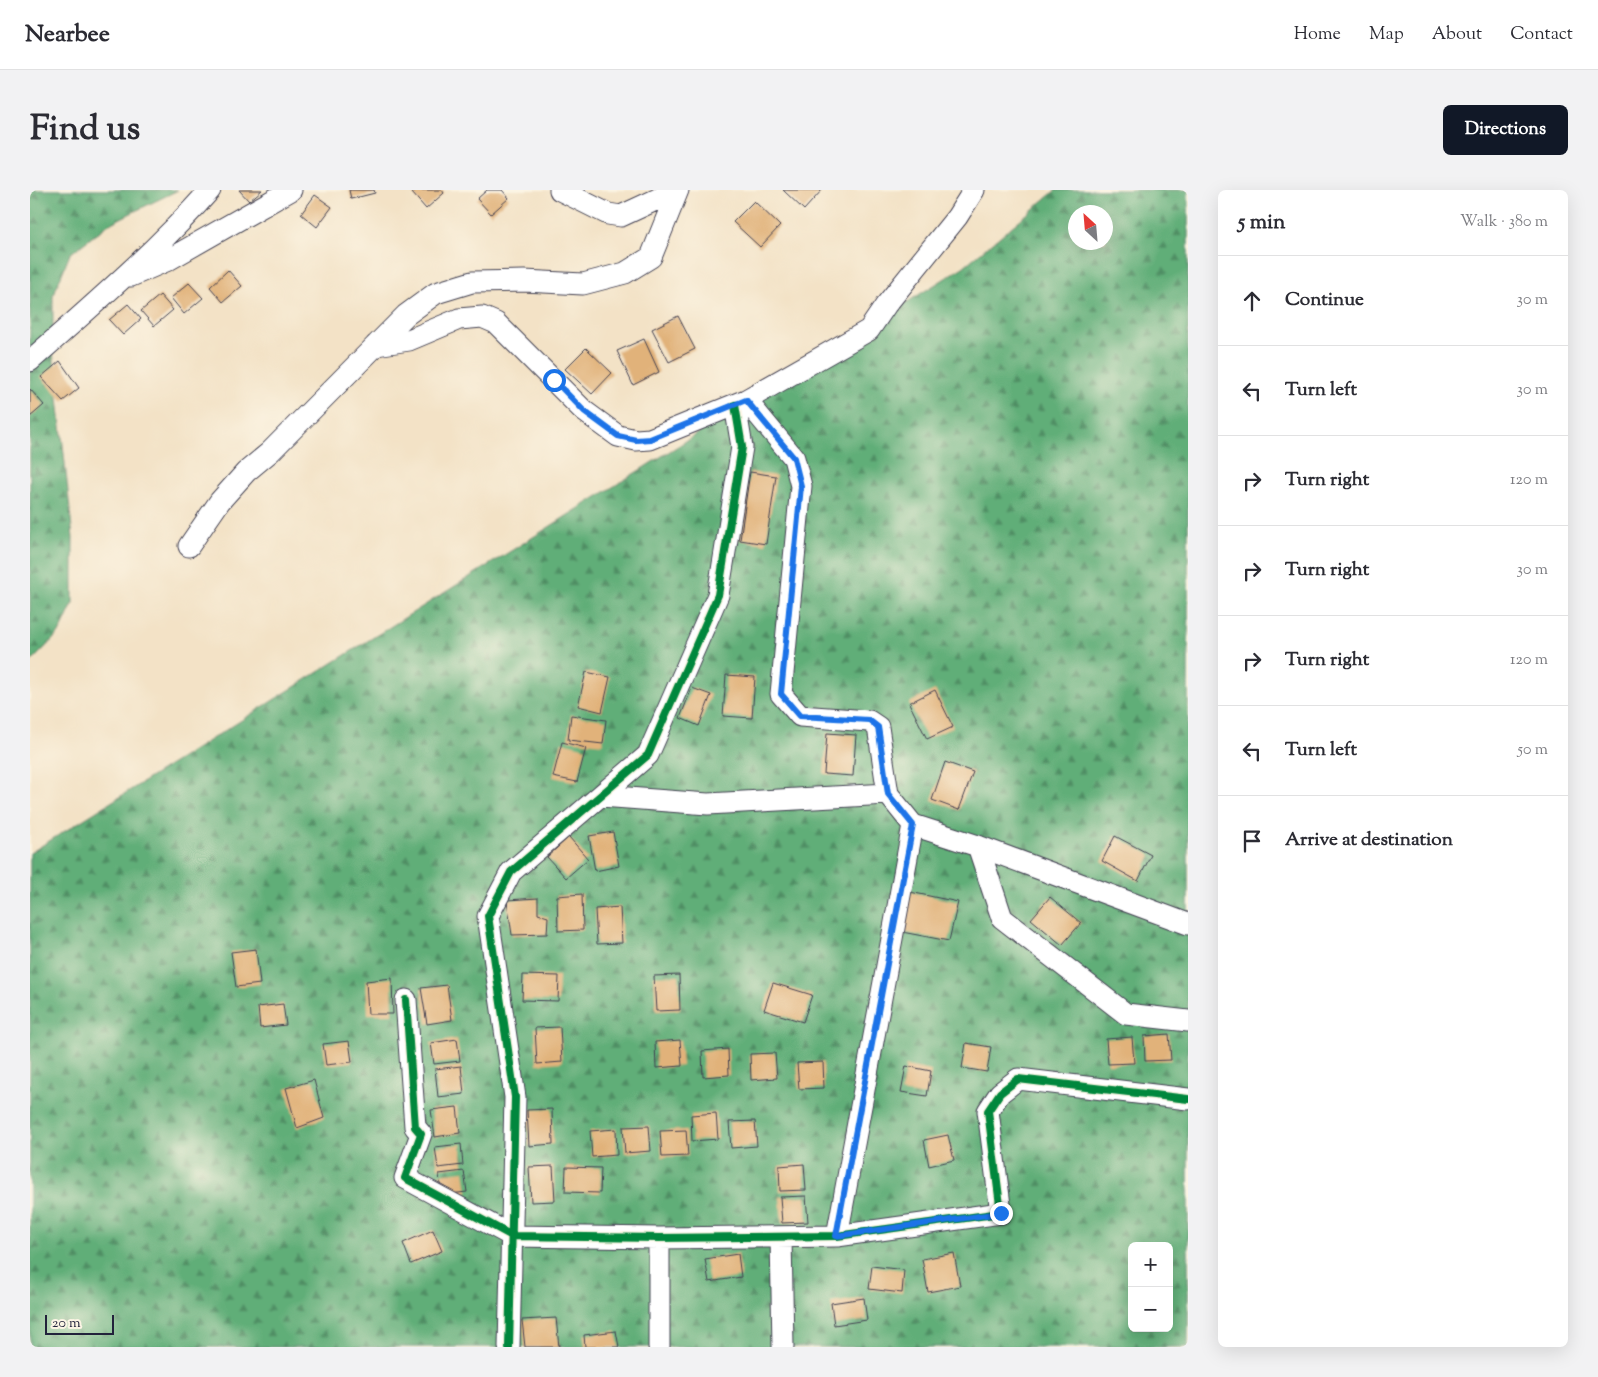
<!DOCTYPE html>
<html lang="en">
<head>
<meta charset="utf-8">
<style>
	:root { --surface:#fff; --page:#f2f2f3; --text:#2b2b33; --muted:#7c7c81; --line:#e1e1e2; --accent:#111827 }
	body { margin:0; font-family:"Sorts Mill Goudy",serif; background:var(--page); color:var(--text) }
	.controls { position:absolute; right:15px; bottom:15px; display:grid; overflow:hidden; border-radius:8px; box-shadow:0 5px 20px #0002 }
	.controls button { width:45px; height:45px; display:grid; place-items:center; padding:0; border:0; border-bottom:1px solid var(--line); background:var(--surface); color:var(--text); font:25px sans-serif }
	.compass { position:absolute; left:1038px; top:15px; width:45px; height:45px; border-radius:50%; background:var(--surface); box-shadow:0 5px 20px #0002; rotate:334deg }
	.scale { position:absolute; left:15px; bottom:12px; width:69px; box-sizing:border-box; padding-left:5px; border:2px solid #22223b; border-top:0; font-size:14px; line-height:18px; white-space:nowrap; color:#22223b; -webkit-text-stroke:4px #fcf5e5; paint-order:stroke }
	.stop { position:absolute; width:15px; height:15px; margin:-11px; border:4px solid #1a73e8; border-radius:50%; background:#fff }
	.stop.end { background:#1a73e8; border-color:#fff; box-shadow:0 1px 5px #0008 }
	.list { margin:0; padding:0; list-style:none }
	h2 { display:flex; justify-content:space-between; align-items:center; height:65px; margin:0; padding:0 20px; font-size:21px }
	h2 small { font-size:16px; font-weight:400; color:var(--muted) }
	.list li { display:grid; grid-template-columns:32px 1fr auto; gap:15px; align-items:center; box-sizing:border-box; height:90px; padding:0 20px; border-top:1px solid var(--line) }
	.list b { display:block; font-size:19px; white-space:nowrap }
	.list em { font-size:16px; font-style:normal; color:var(--muted) }
	.icon { flex:none; width:28px; height:28px; fill:none; stroke:currentColor; stroke-width:2; stroke-linecap:round; stroke-linejoin:round }
	.map { position:relative; flex:none; width:1158px; height:1157px; overflow:hidden; border-radius:8px }
	header { display:flex; align-items:center; gap:30px; box-sizing:border-box; height:70px; padding:0 25px; background:var(--surface); border-bottom:1px solid var(--line) }
	header strong { font-size:24px }
	nav { display:flex; gap:28px; margin-inline-start:auto; font-size:18px }
	.intro { display:flex; align-items:center; justify-content:space-between; box-sizing:border-box; height:120px; padding:0 30px }
	h1 { margin:0; font-size:35px }
	.button { padding:12px 22px; border-radius:8px; background:var(--accent); color:#fff; font-size:18px; font-weight:700 }
	main { display:flex; gap:30px; padding:0 30px }
	aside { flex:1; background:var(--surface); border-radius:8px; box-shadow:0 5px 20px #0002 }
	.map>svg:first-child { display:block }
</style>
</head>
<body>
<header>
<strong>Nearbee</strong>
<nav><a>Home</a><a>Map</a><a>About</a><a>Contact</a></nav>
</header>
<div class="intro"><h1>Find us</h1><a class="button">Directions</a></div>
<main>
<div class="map">
<svg width="1158" height="1157" viewBox="0 0 1158 1157">
	<defs>
		<pattern id="forest-firs" width="22" height="20" patternUnits="userSpaceOnUse" patternTransform="scale(1.25)"><rect width="22" height="20" fill="#60ae78"/><path d="M5 1l3.5 6h-7zM16 11l3.5 6h-7z" fill="#4f8d64"/></pattern>
	</defs>
	<rect width="100%" height="100%" fill="#fcf5e5"/>
	<filter id="ink" filterUnits="userSpaceOnUse"><feTurbulence type="fractalNoise" baseFrequency=".02" numOctaves="2"/><feDisplacementMap in="SourceGraphic" scale="10" xChannelSelector="R" yChannelSelector="G"/><feConvolveMatrix kernelMatrix="1 2 1 2 8 2 1 2 1" color-interpolation-filters="sRGB"/></filter>
	<filter id="wash" filterUnits="userSpaceOnUse"><feTurbulence type="fractalNoise" baseFrequency=".0096" numOctaves="4" result="noise"/><feDisplacementMap in="SourceGraphic" scale="20" xChannelSelector="R" yChannelSelector="G"/><feGaussianBlur stdDeviation="1.12" result="paint"/><feColorMatrix in="noise" values="0 0 0 0 0 0 0 0 0 0 0 0 0 0 0 0 0 1.4 0 .05"/><feComposite in="paint" operator="in"/></filter>
	<g filter="url(#wash)">
		<rect width="100%" height="100%" fill="#f3e2c6"/>
		<!-- forest -->
		<path fill="url(#forest-firs)" stroke="#41685a" fill-rule="evenodd" d="M 0,0 L 148,0 L 79,34 L 40,64 L 23,106 L 23,161 L 43,348 L 43,414 L 30,442 L 0,473 Z
			M 1026,0 L 1158,0 L 1158,1157 L 0,1157 L 0,663 L 933,77 ZM 1046,22 L 1076,22 L 1076,52 L 1046,52 ZM 1102,1056 L 1139,1056 L 1139,1138 L 1102,1138 Z"/>
		<g id="blocks">
			<!-- building -->
			<path fill="#e1b27a" d="M 209,0 L 232,0 L 219,11 Z
				M 319,0 L 344,0 L 345,3 L 321,9 Z
				M 386,0 L 412,0 L 414,3 L 396,19 L 382,3 Z
				M 457,0 L 472,0 L 479,8 L 461,24 L 447,9 Z
				M 753,0 L 792,0 L 774,20 Z
				M 285,5 L 302,17 L 287,37 L 271,24 Z
				M 724,11 L 750,36 L 730,57 L 703,32 Z
				M 198,80 L 212,96 L 193,112 L 180,97 Z
				M 159,93 L 173,108 L 154,124 L 141,108 Z
				M 130,105 L 143,120 L 124,136 L 111,121 Z
				M 98,114 L 111,129 L 93,145 L 79,130 Z
				M 648,126 L 665,159 L 639,172 L 622,139 Z
				M 614,149 L 629,182 L 603,195 L 587,161 Z
				M 556,158 L 582,183 L 562,204 L 535,179 Z
				M 30,171 L 49,198 L 33,211 L 11,187 Z
				M 0,199 L 14,215 L 0,227 Z
				M 720,282 L 746,286 L 736,354 L 710,350 Z
				M 556,482 L 580,487 L 572,522 L 548,516 Z
				M 696,485 L 725,487 L 722,528 L 693,526 Z
				M 662,498 L 681,505 L 669,536 L 650,528 Z
				M 905,500 L 923,537 L 897,549 L 879,513 Z
				M 541,525 L 576,530 L 573,554 L 538,550 Z
				M 797,543 L 826,545 L 823,586 L 794,584 Z
				M 532,552 L 556,558 L 547,592 L 523,587 Z
				M 915,572 L 943,582 L 929,620 L 902,610 Z
				M 583,642 L 589,676 L 565,681 L 559,646 Z
				M 1085,646 L 1121,665 L 1108,691 L 1072,671 Z
				M 539,647 L 558,669 L 536,688 L 517,667 Z
				M 880,702 L 928,712 L 919,751 L 872,742 Z
				M 552,704 L 553,740 L 528,741 L 527,706 Z
				M 1020,707 L 1051,733 L 1032,755 L 1001,729 Z
				M 508,708 L 508,724 L 518,727 L 517,744 L 482,745 L 477,710 Z
				M 590,717 L 592,753 L 567,754 L 565,719 Z
				M 226,759 L 230,794 L 206,797 L 201,762 Z
				M 493,785 L 529,786 L 528,811 L 492,810 Z
				M 649,785 L 650,820 L 626,821 L 624,786 Z
				M 362,788 L 363,824 L 338,824 L 336,791 Z
				M 743,793 L 782,805 L 773,832 L 734,820 Z
				M 417,795 L 422,830 L 397,834 L 391,798 Z
				M 253,814 L 256,835 L 230,838 L 228,817 Z
				M 530,837 L 532,872 L 507,874 L 505,838 Z
				M 1139,844 L 1141,870 L 1115,871 L 1114,846 Z
				M 1102,847 L 1104,873 L 1078,874 L 1076,849 Z
				M 427,849 L 430,871 L 404,874 L 401,853 Z
				M 650,850 L 652,876 L 626,878 L 625,852 Z
				M 319,851 L 322,872 L 296,875 L 293,854 Z
				M 936,853 L 961,857 L 957,882 L 932,878 Z
				M 698,859 L 699,885 L 673,887 L 672,861 Z
				M 745,863 L 747,888 L 721,890 L 720,864 Z
				M 793,872 L 794,898 L 769,899 L 767,873 Z
				M 431,876 L 434,904 L 408,907 L 405,879 Z
				M 876,876 L 901,881 L 897,906 L 871,902 Z
				M 284,890 L 294,928 L 267,938 L 256,898 Z
				M 427,917 L 430,943 L 405,947 L 401,920 Z
				M 522,919 L 523,954 L 499,956 L 497,920 Z
				M 686,923 L 688,949 L 662,951 L 661,925 Z
				M 725,931 L 727,956 L 701,958 L 699,932 Z
				M 619,936 L 621,961 L 595,963 L 593,937 Z
				M 586,939 L 587,965 L 562,967 L 560,941 Z
				M 656,940 L 658,966 L 632,967 L 630,941 Z
				M 918,945 L 924,970 L 899,976 L 894,950 Z
				M 431,954 L 433,975 L 408,978 L 405,957 Z
				M 774,974 L 776,1000 L 750,1001 L 749,976 Z
				M 523,976 L 525,1011 L 501,1012 L 499,977 Z
				M 536,977 L 571,978 L 570,1003 L 535,1002 Z
				M 434,981 L 437,1002 L 411,1005 L 409,984 Z
				M 776,1006 L 778,1032 L 752,1033 L 750,1007 Z
				M 403,1040 L 412,1061 L 381,1074 L 373,1053 Z
				M 924,1063 L 930,1096 L 898,1102 L 892,1069 Z
				M 708,1064 L 711,1087 L 679,1092 L 675,1069 Z
				M 842,1076 L 874,1080 L 872,1103 L 839,1099 Z
				M 834,1108 L 837,1130 L 804,1135 L 801,1113 Z
				M 526,1128 L 529,1157 L 495,1157 L 492,1130 Z
				M 586,1141 L 589,1157 L 555,1157 L 554,1145 Z"/>
		</g>
	</g>
	<g filter="url(#ink)">
		<use href="#blocks" fill-opacity="0" stroke="#413f50" stroke-width="1"/>
		<g fill="none" stroke-linecap="round" stroke-linejoin="round">
			<!-- street casing -->
			<g stroke="#413f50" stroke-width="23">
				<path id="street" d="M 530,0 L 578,24 L 591,26 L 647,0
					M 101,86 L 138,70 L 261,0
					M 346,155 L 379,150 L 429,129 L 452,127 L 466,133 L 554,221 L 588,246 L 606,250 L 620,249 L 716,210 L 839,140 L 856,115 L 927,27 L 944,0
					M 0,171 C 62,116 125,62 180,0
					M 716,210 L 764,268 L 771,296 L 751,504 L 770,526 L 839,531 L 848,537 L 858,604 L 883,635 L 948,656 L 1158,734
					M 159,356 L 190,311 L 216,282 L 240,262 L 376,125 L 406,103 L 442,92 L 494,91 L 553,94 L 595,83 L 621,67 L 648,0
					M 571,606 L 678,614 L 858,604
					M 948,656 L 972,728 L 1096,824 L 1158,831
					M 376,810 L 385,937 L 391,944 L 375,988 L 482,1046 L 629,1048 L 807,1046 L 971,1023 L 958,921 L 970,903 L 988,889 L 1158,909
					M 807,1046 L 883,635
					M 751,1047 L 753,1157
					M 479,1157 L 485,907 L 458,726 L 481,682 L 618,565 L 688,405 L 712,257 L 705,215
					M 629,1157 L 629,1048"/>
			</g>
			<!-- street -->
			<use href="#street" stroke="#fff" stroke-width="21"/>
			<!-- cycleway casing -->
			<g stroke="#fcf5e5" stroke-width="11">
				<path id="cycleway" d="M 376,810 L 385,937 L 391,944 L 375,988 L 482,1046 L 629,1048 L 807,1046 L 971,1023 L 958,921 L 970,903 L 988,889 L 1158,909
					M 479,1157 L 485,907 L 458,726 L 481,682 L 618,565 L 688,405 L 712,257 L 705,215"/>
			</g>
			<!-- cycleway -->
			<use href="#cycleway" stroke="#00873e" stroke-width="8"/>
		</g>
	</g>
	<g fill="none" stroke-linecap="round" stroke-linejoin="round" filter="url(#ink)">
		<!-- route -->
		<path stroke="#1a73e8" stroke-width="6" d="M 524,190 L 554,221 L 588,246 L 606,250 L 620,249 L 716,210 L 764,268 L 771,296 L 751,504 L 770,526 L 839,530 L 848,537 L 858,604 L 883,635 L 806,1046 L 971,1023"/>
	</g>
</svg>
<div class="controls">
<button>+</button>
<button>−</button>
</div>
<svg class="compass" viewBox="-18 -18 36 36"><path d="M0-13l5 13h-10z" fill="#e53935"/><path d="M0 13l5-13h-10z" fill="#7c7c81"/></svg>
<div class="scale">20 m</div>
<div class="stop" style="left:524px;top:190px"></div>
<div class="stop end" style="left:971px;top:1023px"></div>
</div>
<aside>
<h2>5 min<small>Walk · 380 m</small></h2>
<ul class="list">
<li><svg class="icon" aria-label="ahead" viewBox="0 0 24 24"><path d="M12 20V5M6 11l6-6 6 6"/></svg><div><b>Continue</b></div><em>30 m</em></li>
<li><svg class="icon" aria-label="left" viewBox="0 0 24 24"><path d="M17 20v-9H6M10 6l-5 5 5 5"/></svg><div><b>Turn left</b></div><em>30 m</em></li>
<li><svg class="icon" aria-label="right" viewBox="0 0 24 24"><path d="M7 20v-9h11M14 6l5 5-5 5"/></svg><div><b>Turn right</b></div><em>120 m</em></li>
<li><svg class="icon" aria-label="right" viewBox="0 0 24 24"><path d="M7 20v-9h11M14 6l5 5-5 5"/></svg><div><b>Turn right</b></div><em>30 m</em></li>
<li><svg class="icon" aria-label="right" viewBox="0 0 24 24"><path d="M7 20v-9h11M14 6l5 5-5 5"/></svg><div><b>Turn right</b></div><em>120 m</em></li>
<li><svg class="icon" aria-label="left" viewBox="0 0 24 24"><path d="M17 20v-9H6M10 6l-5 5 5 5"/></svg><div><b>Turn left</b></div><em>50 m</em></li>
<li><svg class="icon" aria-label="arrive" viewBox="0 0 24 24"><path d="M6 21V4h12l-3 4 3 4H6"/></svg><div><b>Arrive at destination</b></div></li>
</ul>
</aside>
</main>
</body>
</html>
